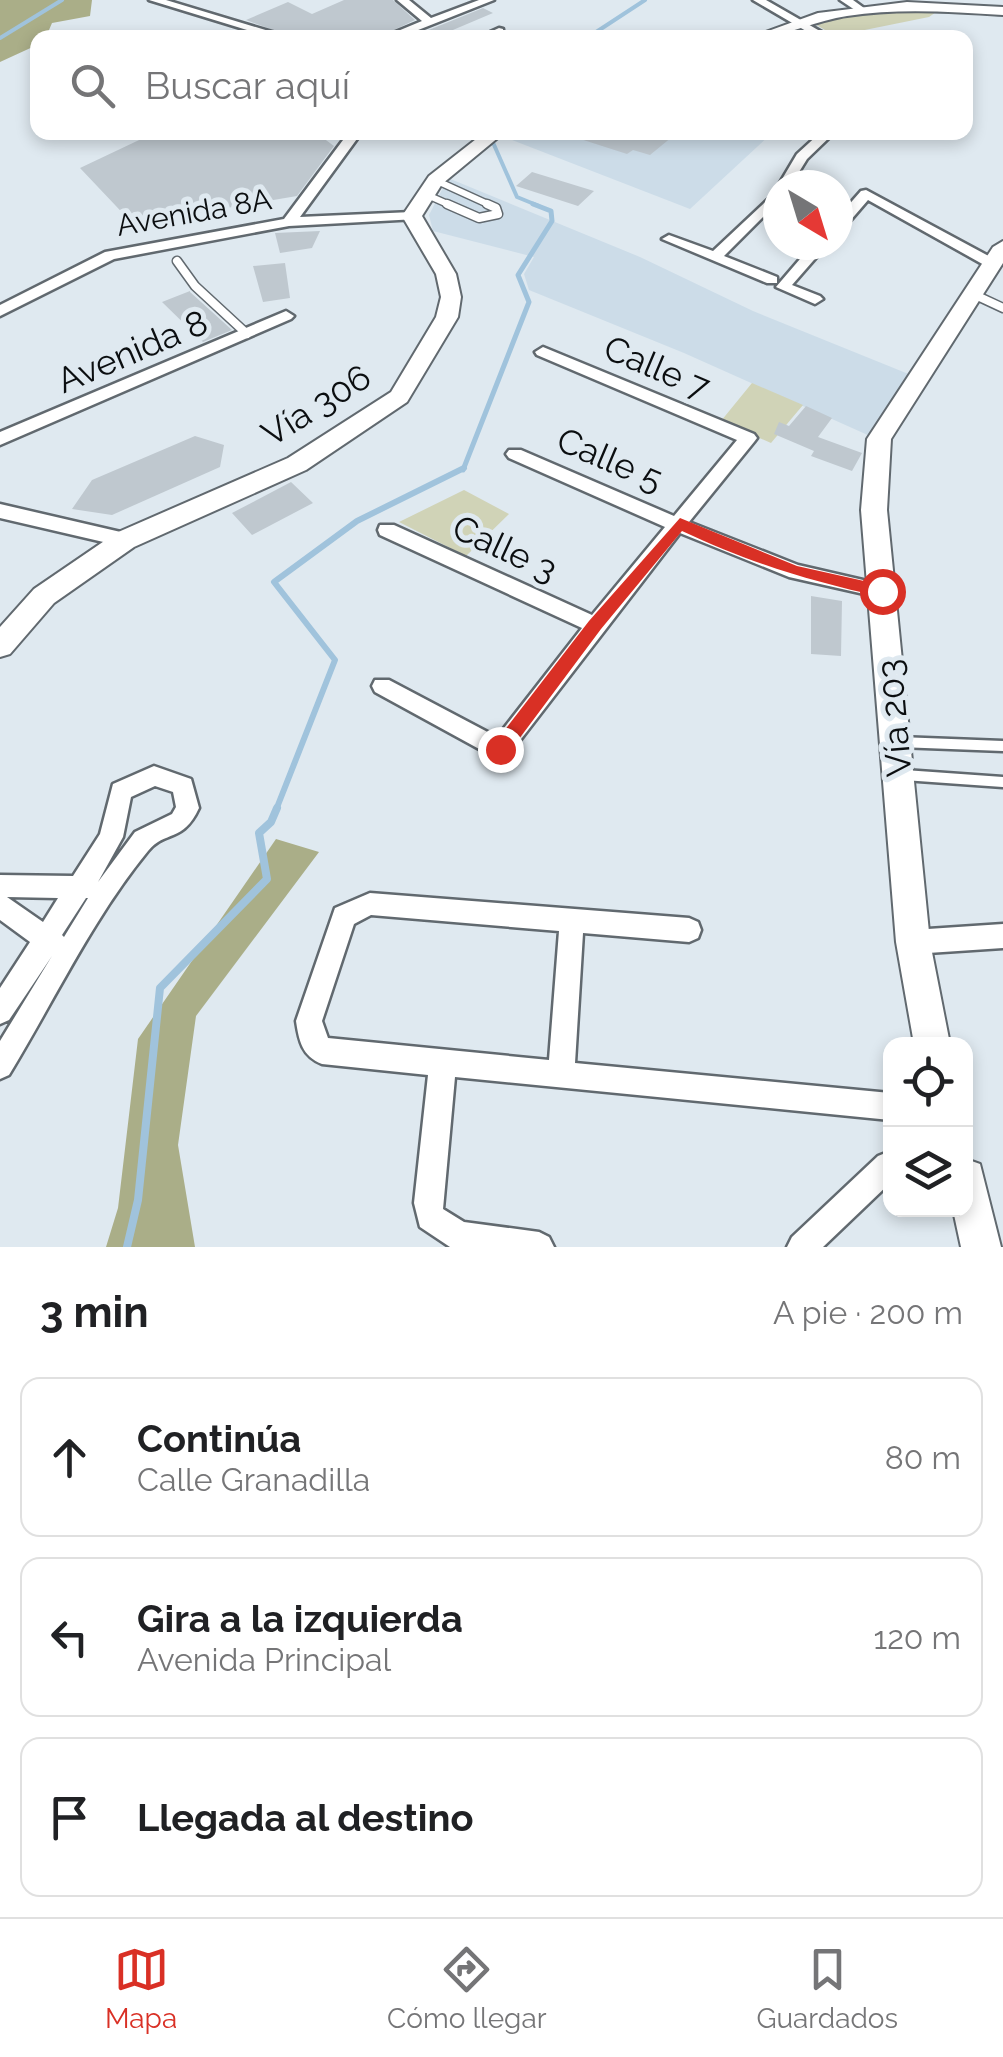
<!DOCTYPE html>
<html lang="es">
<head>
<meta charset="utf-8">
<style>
	:root { --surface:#fff; --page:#f2f2f2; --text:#202124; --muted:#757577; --line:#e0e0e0; --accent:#d93025 }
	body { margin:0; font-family:Raleway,sans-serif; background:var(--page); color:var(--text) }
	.controls { position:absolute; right:30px; bottom:30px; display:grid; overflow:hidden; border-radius:20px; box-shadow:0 5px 15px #0003 }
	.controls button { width:90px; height:90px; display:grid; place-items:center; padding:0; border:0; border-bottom:2px solid var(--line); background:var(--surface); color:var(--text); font:50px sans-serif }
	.compass { position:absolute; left:763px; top:170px; width:90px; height:90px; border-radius:50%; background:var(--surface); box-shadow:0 5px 15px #0003; rotate:142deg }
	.stop { position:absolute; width:30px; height:30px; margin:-22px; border:8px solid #d93025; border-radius:50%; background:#fff }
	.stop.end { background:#d93025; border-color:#fff; box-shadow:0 2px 10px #0008 }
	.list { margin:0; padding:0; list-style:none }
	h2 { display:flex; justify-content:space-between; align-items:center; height:130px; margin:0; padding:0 40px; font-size:42px }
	h2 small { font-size:32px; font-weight:400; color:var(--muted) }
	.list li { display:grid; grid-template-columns:65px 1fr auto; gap:30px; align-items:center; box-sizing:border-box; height:160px; margin:0 20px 20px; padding:0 20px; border:2px solid var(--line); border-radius:20px }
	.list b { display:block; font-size:38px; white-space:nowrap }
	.list p { margin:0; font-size:32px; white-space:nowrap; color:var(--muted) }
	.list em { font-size:32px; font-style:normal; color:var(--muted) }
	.icon { flex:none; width:55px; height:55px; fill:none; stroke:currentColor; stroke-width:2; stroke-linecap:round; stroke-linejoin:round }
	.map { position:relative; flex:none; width:1003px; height:1247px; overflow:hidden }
	.search { position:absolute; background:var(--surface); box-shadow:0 5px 15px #0003; left:30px; right:30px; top:30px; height:110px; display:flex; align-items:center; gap:25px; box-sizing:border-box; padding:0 35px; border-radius:20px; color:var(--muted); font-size:38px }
	.sheet { height:670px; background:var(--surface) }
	nav { display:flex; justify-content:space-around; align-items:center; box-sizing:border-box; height:140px; border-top:2px solid var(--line); background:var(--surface); font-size:28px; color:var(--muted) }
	nav a { display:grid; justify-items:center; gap:5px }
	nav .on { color:var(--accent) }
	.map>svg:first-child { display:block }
</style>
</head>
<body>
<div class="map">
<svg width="1003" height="1247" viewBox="0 0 1003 1247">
	<rect width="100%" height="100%" fill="#dfe9f0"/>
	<!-- built -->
	<path fill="#ccdce8" d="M 531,132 L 772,133 L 690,209 L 512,140 Z
		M 448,178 L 640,257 L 753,311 L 911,375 L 870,436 L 684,353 L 529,290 L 524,274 L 534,257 L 433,231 L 429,215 Z"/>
	<!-- green -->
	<path fill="#d0d3b7" d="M 939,10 L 929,17 L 835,36 L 810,21 L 862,11 Z
		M 752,383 L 803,405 L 771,443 L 721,421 Z
		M 464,490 L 509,514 L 466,556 L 399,522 Z"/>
	<!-- forest -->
	<path fill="#aaae88" d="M 0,0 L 92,0 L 90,16 L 52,23 L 46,37 L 38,38 L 37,45 L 0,62 Z
		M 276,839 L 319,852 L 196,1016 L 178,1145 L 195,1247 L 106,1247 L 118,1208 L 138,1039 Z"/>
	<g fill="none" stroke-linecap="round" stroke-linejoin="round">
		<!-- stream-far3 -->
		<path stroke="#a0c3dc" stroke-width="4" d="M 0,38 L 62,0
			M 587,38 L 645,0
			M 491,138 L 517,197 L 539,206"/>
		<!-- stream-far2 -->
		<path stroke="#a0c3dc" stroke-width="5" d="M 463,470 L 529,302 L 518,275 L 552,221 L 551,211 L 533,204"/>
		<!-- stream-far1 -->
		<path stroke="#a0c3dc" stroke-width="6" d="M 276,810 L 335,660 L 274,582 L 357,521 L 464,468"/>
		<!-- stream -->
		<path stroke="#a0c3dc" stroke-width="8" d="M 127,1247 L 138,1200 L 160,988 L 267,879 L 259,833 L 271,822 L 277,808"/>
	</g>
	<!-- building -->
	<path fill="#bfc8cf" d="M 344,0 L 393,0 L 415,20 L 377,38 L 295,38 L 246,20 L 288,2 L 312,14 Z
		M 483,8 L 493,13 L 434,38 L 409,38 Z
		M 156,132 L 315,132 L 334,146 L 297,196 L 133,224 L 80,168 Z
		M 571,132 L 678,132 L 650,155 L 633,150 L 627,154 L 571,136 Z
		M 532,172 L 594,191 L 578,206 L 516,186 Z
		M 320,231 L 312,248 L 280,253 L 275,233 Z
		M 285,263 L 290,298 L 263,302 L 253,266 Z
		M 190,291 L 190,292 L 232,330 L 203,342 L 162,302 Z
		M 806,406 L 832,418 L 818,437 L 862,453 L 852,471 L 811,456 L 814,451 L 774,434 L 779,422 L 789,426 Z
		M 195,436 L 224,445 L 220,467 L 112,515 L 72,509 L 92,480 Z
		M 291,482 L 313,503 L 252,535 L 232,513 Z
		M 811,596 L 842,601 L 841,656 L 811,654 Z"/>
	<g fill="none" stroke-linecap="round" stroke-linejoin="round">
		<!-- lane-far2 casing -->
		<g stroke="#61696f" stroke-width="9">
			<path id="lane-far2" d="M 435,180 L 492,206
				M 425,194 L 452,206"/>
		</g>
		<!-- lane-far1 casing -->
		<g stroke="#61696f" stroke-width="11">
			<path id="lane-far1" d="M 447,204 L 479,218 L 498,214 L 496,208 L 487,204
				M 177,261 L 195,286 L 247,334
				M 973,294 L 1003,308"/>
		</g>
		<!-- lane casing -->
		<g stroke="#61696f" stroke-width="15">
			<path id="lane" d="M 899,742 L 1003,746
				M 904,775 L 1003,782"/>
		</g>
		<!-- street casing -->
		<g stroke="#61696f" stroke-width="5">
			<path id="street" d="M 149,0 L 166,0 L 292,38 L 273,38 Z
				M 397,0 L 409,0 L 431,18 L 479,0 L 494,0 L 398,38 L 381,38 L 422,21 Z
				M 753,0 L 766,0 L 832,38 L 818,38 Z
				M 840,0 L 853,0 L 864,8 L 855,10 Z
				M 499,28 L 503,29 L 503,33 L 493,38 L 477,38 Z
				M 349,132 L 362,132 L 300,217 L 412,212 L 417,213 L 417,219 L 289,226 L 114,259 L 0,316 L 0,305 L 105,252 L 284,219 Z
				M 821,132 L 835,132 L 807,159 L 791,185 L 778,186 L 797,154 Z
				M 778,190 L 778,202 L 724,256 L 777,277 L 777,283 L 767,283 L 662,239 L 669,235 L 713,251 Z
				M 866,190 L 996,260 L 998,263 L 986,266 L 868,200 L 843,229 L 838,230 L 838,217 L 861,191 Z
				M 812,245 L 827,245 L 792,285 L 820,296 L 823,299 L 815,304 L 776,287 Z
				M 286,311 L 294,316 L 291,319 L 0,445 L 0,432 Z
				M 543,347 L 754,434 L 757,438 L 754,442 L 689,522 L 798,565 L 889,586 L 892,591 L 889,596 L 882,598 L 789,577 L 680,533 L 508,756 L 500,758 L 492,756 L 375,692 L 372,686 L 375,680 L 389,680 L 497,737 L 582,628 L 380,535 L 378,530 L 380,525 L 394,525 L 592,615 L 665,527 L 509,458 L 506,454 L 509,450 L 521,450 L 674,516 L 737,440 L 537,355 L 535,352 Z
				M 0,504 L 125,533 L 134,540 L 125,547 L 0,518 Z
				M 154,766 L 191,779 L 199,808 C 183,843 165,830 148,851 C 93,918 54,1001 9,1075 L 0,1079 L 0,1041 L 52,956 L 9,1020 L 0,1024 L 0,988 L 30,942 L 0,920 L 0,875 L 73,876 L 100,834 L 113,784 ZM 155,786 L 173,792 L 176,807 L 172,814 L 135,832 L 98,882 L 123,837 L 131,797 ZM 7,897 L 58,898 L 43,922 ZM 86,898 L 88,898 L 64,937 L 62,935 Z
				M 370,893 L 689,918 L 698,922 L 701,930 L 698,938 L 689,942 L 583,933 L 575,1063 L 890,1093 L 890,1120 L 455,1077 L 443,1209 L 464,1222 L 539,1232 L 549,1237 L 554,1247 L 450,1247 L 420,1227 L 414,1203 L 428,1075 L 322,1064 C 302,1056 299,1041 296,1021 L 335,908 ZM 371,915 L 559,931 L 549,1060 L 328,1038 L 322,1021 L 354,924 Z
				M 1003,924 L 1003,948 L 913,954 L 904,950 L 901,942 L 904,934 L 913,930 Z
				M 888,1152 L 890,1183 L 823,1247 L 787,1247 L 792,1237 L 878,1156 Z"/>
		</g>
		<!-- secondary casing -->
		<g stroke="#61696f" stroke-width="4">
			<path id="secondary" d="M 907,2 L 1003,7 L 1003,15 C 951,12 899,8 847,16 C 813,21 783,38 749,38 L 818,13 Z
				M 485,132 L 505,132 L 442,184 L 422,216 L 456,274 L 461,297 L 458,317 L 407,402 L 306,470 L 134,547 L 54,603 L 10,654 L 0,657 L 0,627 L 34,589 L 116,533 L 288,458 L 391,392 L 436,317 L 441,297 L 436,274 L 402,216 L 429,176 Z
				M 1003,241 L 1003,263 L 891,439 L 887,510 L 930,942 L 950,1044 L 914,1044 L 896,942 L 861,510 L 867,439 L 993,247 Z
				M 966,1159 L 980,1164 L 1001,1247 L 961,1247 L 953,1210 L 966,1210 Z"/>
		</g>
		<!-- lane-far2 -->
		<use href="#lane-far2" stroke="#fff" stroke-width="6"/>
		<!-- lane-far1 -->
		<use href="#lane-far1" stroke="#fff" stroke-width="8"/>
		<!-- lane -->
		<use href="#lane" stroke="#fff" stroke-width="10"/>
		<!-- street -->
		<use href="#street" fill="#fff" fill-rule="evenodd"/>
		<!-- secondary -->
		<use href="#secondary" fill="#fff" fill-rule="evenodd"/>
	</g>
	<!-- route -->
	<path fill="#d93025" d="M 680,518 L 797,566 L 882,585 L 890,591 L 882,597 C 810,581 750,563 682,531 L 601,629 L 507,755 L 494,755 L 494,744 L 589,621 Z"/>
	<g text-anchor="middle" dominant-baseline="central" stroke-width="10" stroke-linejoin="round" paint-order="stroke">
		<!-- far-street labels -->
		<g font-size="30" fill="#0b0e10" stroke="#dfe9f0">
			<text transform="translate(194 212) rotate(-10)">Avenida 8A</text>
		</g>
		<!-- street labels -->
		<g font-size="35" fill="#0b0e10" stroke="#dfe9f0">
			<text transform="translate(132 351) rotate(-23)">Avenida 8</text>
			<text transform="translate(657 367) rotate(23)">Calle 7</text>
			<text transform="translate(316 405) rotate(-32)">Vía 306</text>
			<text transform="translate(610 459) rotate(23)">Calle 5</text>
			<text transform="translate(505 548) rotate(25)">Calle 3</text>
			<text transform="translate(894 718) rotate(-95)">Vía 203</text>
		</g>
	</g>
</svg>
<div class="controls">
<button><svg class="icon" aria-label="locate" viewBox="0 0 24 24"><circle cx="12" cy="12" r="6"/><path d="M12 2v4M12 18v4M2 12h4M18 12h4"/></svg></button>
<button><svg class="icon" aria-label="layers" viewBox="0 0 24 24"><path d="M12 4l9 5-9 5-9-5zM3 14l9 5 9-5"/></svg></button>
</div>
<svg class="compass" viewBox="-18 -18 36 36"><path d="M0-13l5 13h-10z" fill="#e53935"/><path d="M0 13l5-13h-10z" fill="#757577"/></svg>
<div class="stop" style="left:882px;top:591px"></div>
<div class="stop end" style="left:500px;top:749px"></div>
<div class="search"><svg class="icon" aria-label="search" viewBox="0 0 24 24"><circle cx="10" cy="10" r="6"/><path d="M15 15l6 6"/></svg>Buscar aquí</div>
</div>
<section class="sheet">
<h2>3 min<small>A pie · 200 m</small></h2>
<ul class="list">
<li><svg class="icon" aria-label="ahead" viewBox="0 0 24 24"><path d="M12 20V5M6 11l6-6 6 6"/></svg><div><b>Continúa</b><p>Calle Granadilla</p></div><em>80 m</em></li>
<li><svg class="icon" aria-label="left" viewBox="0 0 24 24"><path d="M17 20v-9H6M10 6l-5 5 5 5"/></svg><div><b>Gira a la izquierda</b><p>Avenida Principal</p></div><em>120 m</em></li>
<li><svg class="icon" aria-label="arrive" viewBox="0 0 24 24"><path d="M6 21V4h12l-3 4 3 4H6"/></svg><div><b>Llegada al destino</b></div></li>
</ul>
</section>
<nav>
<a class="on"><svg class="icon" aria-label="map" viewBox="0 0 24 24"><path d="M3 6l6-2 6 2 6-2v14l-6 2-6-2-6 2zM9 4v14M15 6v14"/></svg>Mapa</a>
<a><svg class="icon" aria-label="directions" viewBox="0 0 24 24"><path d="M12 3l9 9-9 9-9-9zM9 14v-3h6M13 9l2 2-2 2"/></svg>Cómo llegar</a>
<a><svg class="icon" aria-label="saved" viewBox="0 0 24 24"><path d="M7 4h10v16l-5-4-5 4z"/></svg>Guardados</a>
</nav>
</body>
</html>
